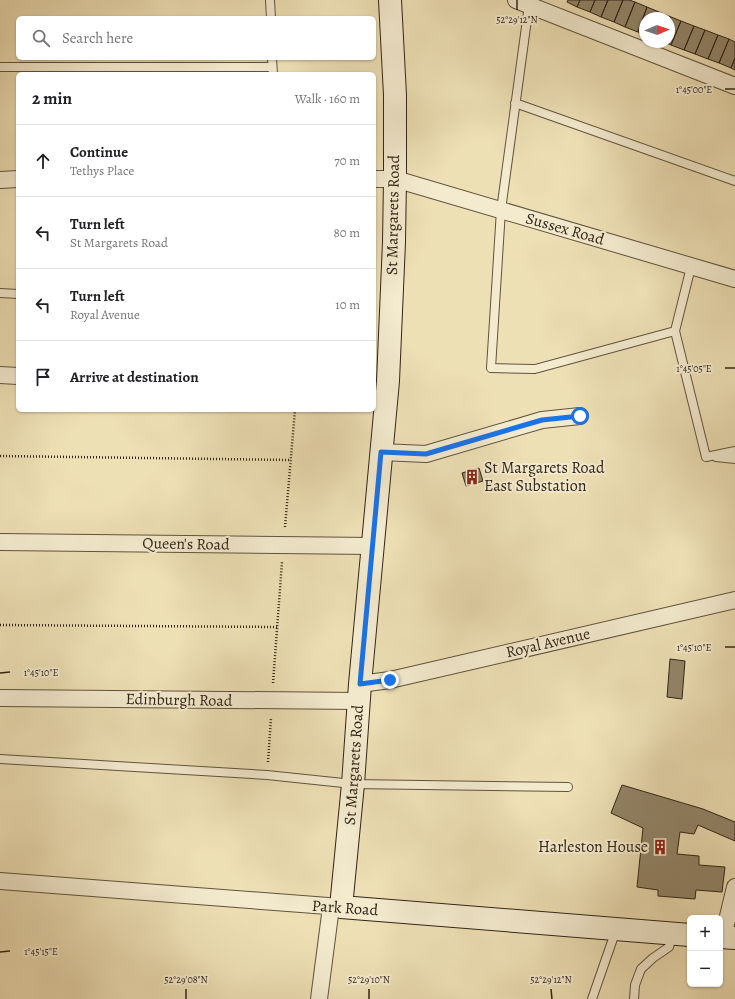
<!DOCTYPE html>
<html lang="en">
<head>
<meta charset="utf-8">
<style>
	:root { --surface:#fff; --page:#f6f6f6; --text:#202124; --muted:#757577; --line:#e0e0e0 }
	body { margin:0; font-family:Alegreya,serif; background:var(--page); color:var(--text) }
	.controls { position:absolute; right:12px; bottom:12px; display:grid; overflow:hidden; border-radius:6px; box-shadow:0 1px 3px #0004 }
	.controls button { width:36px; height:36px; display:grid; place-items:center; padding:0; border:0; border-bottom:1px solid var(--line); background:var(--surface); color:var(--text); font:20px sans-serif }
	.compass { position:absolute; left:639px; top:12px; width:36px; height:36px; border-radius:50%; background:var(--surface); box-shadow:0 1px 3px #0004; rotate:88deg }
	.stop { position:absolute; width:12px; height:12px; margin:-9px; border:3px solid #1a73e8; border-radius:50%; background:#fff }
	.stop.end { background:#1a73e8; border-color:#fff; box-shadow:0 1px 4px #0008 }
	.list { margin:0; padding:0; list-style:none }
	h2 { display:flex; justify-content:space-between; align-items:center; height:52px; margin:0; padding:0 16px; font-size:17px }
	h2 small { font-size:13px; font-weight:400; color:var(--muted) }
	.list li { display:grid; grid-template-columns:26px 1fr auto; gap:12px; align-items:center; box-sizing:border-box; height:72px; padding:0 16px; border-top:1px solid var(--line) }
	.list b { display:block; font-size:15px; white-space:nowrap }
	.list p { margin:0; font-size:13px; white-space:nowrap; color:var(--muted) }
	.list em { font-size:13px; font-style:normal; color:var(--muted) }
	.icon { flex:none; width:22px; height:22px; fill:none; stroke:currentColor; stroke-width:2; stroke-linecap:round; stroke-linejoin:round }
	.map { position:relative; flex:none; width:735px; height:999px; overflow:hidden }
	.search { position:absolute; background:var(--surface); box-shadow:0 1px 3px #0004; left:16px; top:16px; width:360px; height:44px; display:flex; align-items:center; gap:10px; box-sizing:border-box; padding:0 14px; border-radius:6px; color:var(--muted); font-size:15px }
	.panel { position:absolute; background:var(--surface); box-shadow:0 1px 3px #0004; left:16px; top:72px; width:360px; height:340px; border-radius:6px }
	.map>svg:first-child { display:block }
</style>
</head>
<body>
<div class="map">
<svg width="735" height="999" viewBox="0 0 735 999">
	<rect width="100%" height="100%" fill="#eee0b5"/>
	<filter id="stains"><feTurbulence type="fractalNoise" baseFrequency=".005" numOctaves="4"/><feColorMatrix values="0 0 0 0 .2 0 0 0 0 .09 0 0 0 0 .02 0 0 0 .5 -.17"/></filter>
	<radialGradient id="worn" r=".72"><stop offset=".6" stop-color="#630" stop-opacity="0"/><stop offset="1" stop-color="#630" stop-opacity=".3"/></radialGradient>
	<!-- building -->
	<path fill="#93866a" stroke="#302418" d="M 568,0 L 580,0 L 577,7 L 567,2 Z
		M 580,0 L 595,0 L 590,12 L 577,7 Z
		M 595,0 L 608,0 L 601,17 L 590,12 Z
		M 608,0 L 623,0 L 614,22 L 601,17 Z
		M 623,0 L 629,0 L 635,2 L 625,27 L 614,22 Z
		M 635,2 L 647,7 L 638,32 L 625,27 Z
		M 647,7 L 659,12 L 656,18 L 645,18 L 645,35 L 638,32 Z
		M 659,12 L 671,17 L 669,20 L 669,18 L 656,18 Z
		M 671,17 L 681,21 L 671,45 L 664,42 L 669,42 L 669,20 Z
		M 681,21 L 694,26 L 684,50 L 671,45 Z
		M 694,26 L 705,30 L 695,54 L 684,50 Z
		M 705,30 L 718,35 L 708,59 L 695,54 Z
		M 718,35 L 729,39 L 719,63 L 708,59 Z
		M 729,39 L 735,42 L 735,58 L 731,68 L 719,63 Z
		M 735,58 L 735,70 L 731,68 Z
		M 479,468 L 483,481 L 466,486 L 462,473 Z
		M 670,659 L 685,661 L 682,699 L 667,697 Z
		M 622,785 L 703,809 L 735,822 L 735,841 L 698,825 L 694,834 L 680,832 L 677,854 L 699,856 L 699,865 L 725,867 L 722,892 L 696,890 L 695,899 L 658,896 L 658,890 L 637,887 L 643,828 L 611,813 Z"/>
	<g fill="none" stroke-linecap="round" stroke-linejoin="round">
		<!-- lane casing -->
		<g stroke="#60533f" stroke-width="10">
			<path id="lane" d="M 270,0 L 271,18
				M 529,5 L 501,210 L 491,368 L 535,369 L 675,331 L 706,457 L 735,451
				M 272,58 L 273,74
				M 0,67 L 272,67
				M 515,103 L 735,181
				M 0,293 L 18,294
				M 675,331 L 691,267
				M 716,457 L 735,459
				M 0,759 L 267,775 L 353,784 L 568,787
				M 592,999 L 616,930
				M 634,999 L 635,985 L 641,969 L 653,958 L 669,947 L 673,934"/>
		</g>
		<!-- street casing -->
		<g stroke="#60533f" stroke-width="18">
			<path id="street" d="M 516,0 L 735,86
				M 374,179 L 395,179 L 735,279
				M 0,180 L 18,179
				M 0,375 L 18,376
				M 381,452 L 426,454 L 542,420 L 580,416
				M 0,542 L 372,546
				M 360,684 L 390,680 L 735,600
				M 0,698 L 359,701
				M 0,881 L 341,907
				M 723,937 L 735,887
				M 319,999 L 331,907"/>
		</g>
		<!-- secondary casing -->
		<g stroke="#302418" stroke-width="24">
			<path id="secondary" d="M 390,0 L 395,95 L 395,179 L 394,242 L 388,381 L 360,684 L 353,784 L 341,907 L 690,935
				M 720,937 L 735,938"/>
		</g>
		<!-- path -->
		<path stroke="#302418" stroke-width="2.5" stroke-dasharray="1 2" stroke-linecap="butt" d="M 0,456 L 291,460
			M 285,527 L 295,410
			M 0,625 L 278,627
			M 273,683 L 282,562
			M 268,762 L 271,718"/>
		<!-- lane -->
		<use href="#lane" stroke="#f4ebcf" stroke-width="8"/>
		<!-- street -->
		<use href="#street" stroke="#f4ebcf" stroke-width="16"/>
		<!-- secondary -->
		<use href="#secondary" stroke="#f4ebcf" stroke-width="22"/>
	</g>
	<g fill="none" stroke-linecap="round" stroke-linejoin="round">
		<!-- route -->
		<path stroke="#1a73e8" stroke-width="5" d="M 390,680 L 360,684 L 381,452 L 426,454 L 542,420 L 580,416"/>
	</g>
	<!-- ticks -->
	<path fill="none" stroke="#302418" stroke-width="1.5" d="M 517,0 L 517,10M 725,89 L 735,89M 725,368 L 735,368M 725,647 L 735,647M 0,673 L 10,672M 0,952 L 10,951M 186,989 L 186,999M 369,989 L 369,999M 551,989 L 552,999"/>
	<!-- icons -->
	<defs>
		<g id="building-bare" transform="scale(1.2)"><path d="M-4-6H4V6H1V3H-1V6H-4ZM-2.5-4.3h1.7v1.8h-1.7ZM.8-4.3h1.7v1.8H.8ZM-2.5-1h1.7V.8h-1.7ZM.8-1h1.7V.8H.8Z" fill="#8f2418" stroke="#f4ebcf" stroke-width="2.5" paint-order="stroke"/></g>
	</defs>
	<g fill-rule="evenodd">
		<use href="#building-bare" x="472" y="477"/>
		<use href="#building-bare" x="660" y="847"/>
	</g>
	<g text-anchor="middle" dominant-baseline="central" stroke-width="4" stroke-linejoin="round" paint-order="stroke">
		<!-- street labels -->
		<g font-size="16" fill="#302418" stroke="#f4ebcf">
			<text transform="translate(393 215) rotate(-89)">St Margarets Road</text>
			<text transform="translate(565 229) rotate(16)">Sussex Road</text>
			<text transform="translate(186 544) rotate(1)">Queen's Road</text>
			<text transform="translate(548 643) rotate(-13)">Royal Avenue</text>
			<text transform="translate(179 700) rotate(1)">Edinburgh Road</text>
			<text transform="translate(354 765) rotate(-86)">St Margarets Road</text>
			<text transform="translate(345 908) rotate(4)">Park Road</text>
		</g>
		<!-- poi labels -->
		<g font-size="16" fill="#302418" stroke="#f4ebcf" text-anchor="start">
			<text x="484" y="468">St Margarets Road<tspan x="484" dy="18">East Substation</tspan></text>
			<text x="648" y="847" text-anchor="end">Harleston House</text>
		</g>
	</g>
	<g font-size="10" text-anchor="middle" fill="#302418" stroke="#f4ebcf" stroke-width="4" stroke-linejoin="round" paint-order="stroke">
		<text x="517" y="23">52°29'12"N</text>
		<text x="694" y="93">1°45'00"E</text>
		<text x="694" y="372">1°45'05"E</text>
		<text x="694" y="651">1°45'10"E</text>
		<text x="41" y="676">1°45'10"E</text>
		<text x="41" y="955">1°45'15"E</text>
		<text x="186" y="983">52°29'08"N</text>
		<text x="369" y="983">52°29'10"N</text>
		<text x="551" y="983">52°29'12"N</text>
	</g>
	<rect width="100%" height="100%" filter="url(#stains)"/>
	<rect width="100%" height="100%" fill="url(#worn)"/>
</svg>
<div class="controls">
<button>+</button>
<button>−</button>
</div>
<svg class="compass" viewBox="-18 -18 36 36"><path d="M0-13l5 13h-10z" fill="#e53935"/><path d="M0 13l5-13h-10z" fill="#757577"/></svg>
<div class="stop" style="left:580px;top:416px"></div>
<div class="stop end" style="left:390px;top:680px"></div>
<div class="search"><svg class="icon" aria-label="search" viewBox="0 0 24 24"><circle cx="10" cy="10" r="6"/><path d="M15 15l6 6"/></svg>Search here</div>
<section class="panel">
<h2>2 min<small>Walk · 160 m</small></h2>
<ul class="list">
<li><svg class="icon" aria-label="ahead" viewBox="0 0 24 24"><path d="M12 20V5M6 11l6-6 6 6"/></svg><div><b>Continue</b><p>Tethys Place</p></div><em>70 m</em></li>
<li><svg class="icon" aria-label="left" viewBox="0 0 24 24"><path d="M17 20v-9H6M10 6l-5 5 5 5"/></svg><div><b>Turn left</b><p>St Margarets Road</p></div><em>80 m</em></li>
<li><svg class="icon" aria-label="left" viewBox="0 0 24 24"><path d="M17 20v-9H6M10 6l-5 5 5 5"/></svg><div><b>Turn left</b><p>Royal Avenue</p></div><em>10 m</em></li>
<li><svg class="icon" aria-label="arrive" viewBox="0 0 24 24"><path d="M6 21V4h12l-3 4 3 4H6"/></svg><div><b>Arrive at destination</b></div></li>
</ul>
</section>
</div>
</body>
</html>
